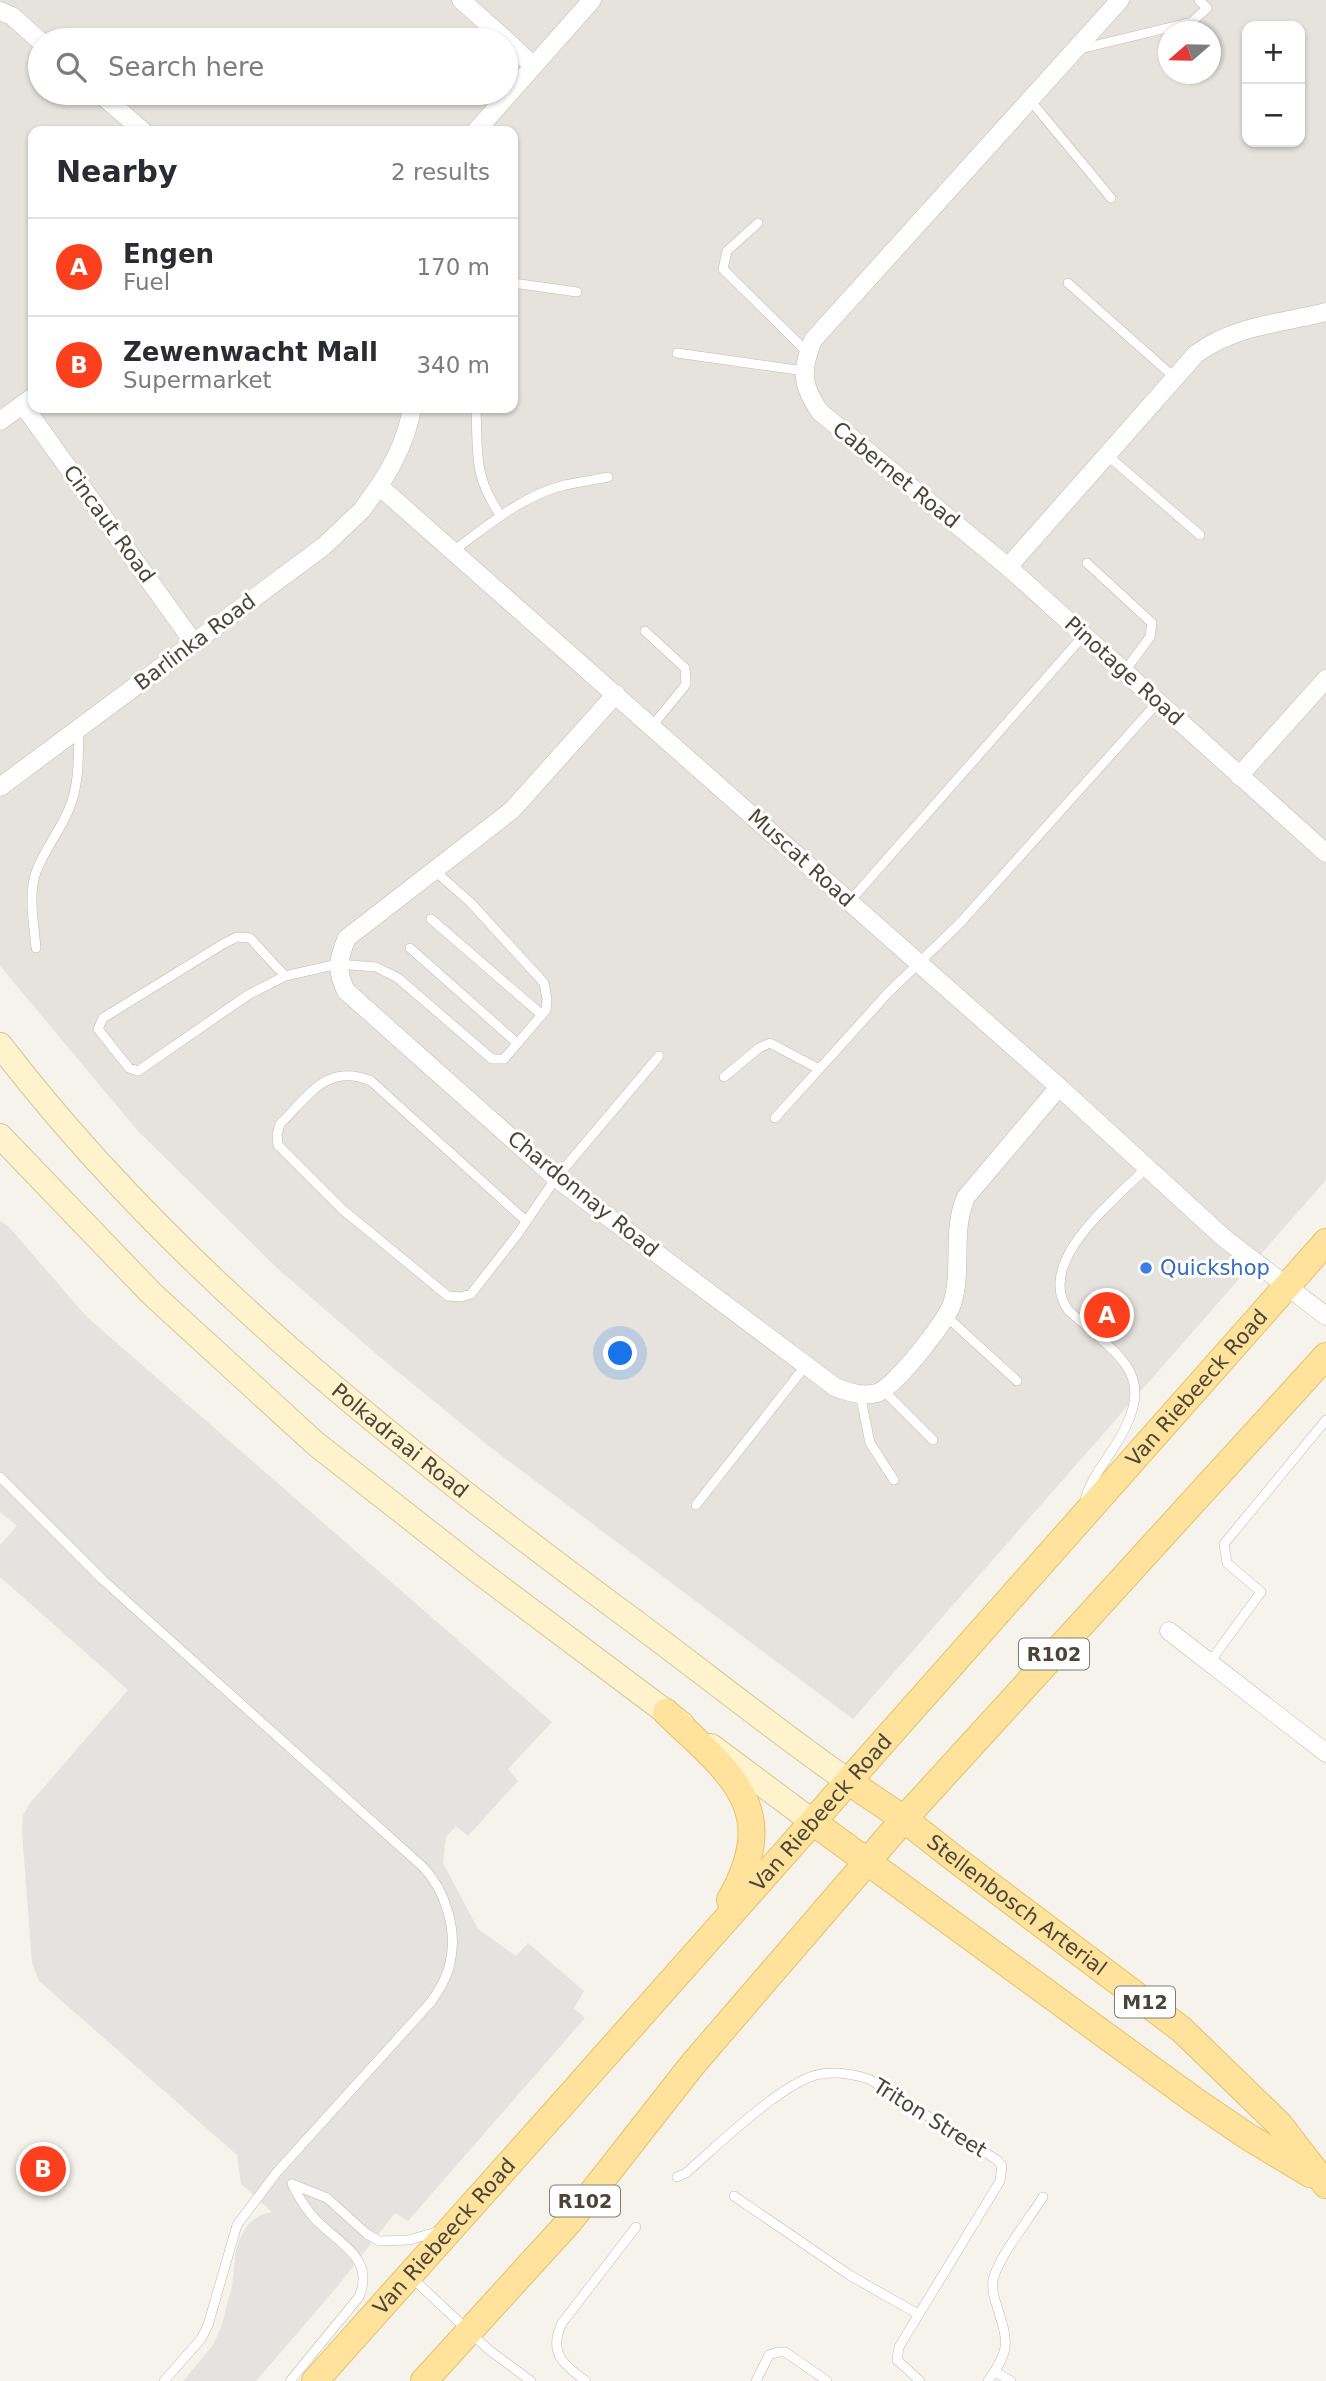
<!DOCTYPE html>
<html lang="en">
<head>
<meta charset="utf-8">
<style>
	:root { --surface:#fff; --page:#f2f2f3; --text:#2b2b33; --muted:#7c7c81; --line:#e1e1e2; --accent:#fc3f1d }
	body { margin:0; font-family:"DejaVu Sans",sans-serif; background:var(--page); color:var(--text) }
	.controls { position:absolute; right:21px; top:21px; display:grid; overflow:hidden; border-radius:14px; box-shadow:0 2px 5px #0004 }
	.controls button { width:63px; height:63px; display:grid; place-items:center; padding:0; border:0; border-bottom:2px solid var(--line); background:var(--surface); color:var(--text); font:35px sans-serif }
	.compass { position:absolute; left:1158px; top:21px; width:63px; height:63px; border-radius:50%; background:var(--surface); box-shadow:0 2px 5px #0004; rotate:250deg }
	.you { position:absolute; left:621px; top:1354px; width:24px; height:24px; margin:-18px; border:5px solid #fff; border-radius:50%; background:#1a73e8; box-shadow:0 0 0 10px #1a73e833 }
	.badge { display:grid; place-items:center; width:46px; height:46px; border-radius:50%; background:var(--accent); color:#fff; font-size:23px; font-weight:700 }
	.pin { position:absolute; translate:-50% -50%; border:4px solid #fff; box-shadow:0 2px 7px #0006 }
	.list { margin:0; padding:0; list-style:none }
	h2 { display:flex; justify-content:space-between; align-items:center; height:91px; margin:0; padding:0 28px; font-size:30px }
	h2 small { font-size:23px; font-weight:400; color:var(--muted) }
	.list li { display:grid; grid-template-columns:46px 1fr auto; gap:21px; align-items:center; box-sizing:border-box; height:98px; padding:0 28px; border-top:2px solid var(--line) }
	.list b { display:block; font-size:26px; white-space:nowrap }
	.list p { margin:0; font-size:23px; white-space:nowrap; color:var(--muted) }
	.list em { font-size:23px; font-style:normal; color:var(--muted) }
	.icon { flex:none; width:38px; height:38px; fill:none; stroke:currentColor; stroke-width:2; stroke-linecap:round; stroke-linejoin:round }
	.map { position:relative; flex:none; width:1326px; height:2381px; overflow:hidden }
	.search { position:absolute; background:var(--surface); box-shadow:0 2px 5px #0004; left:28px; top:28px; width:490px; height:77px; display:flex; align-items:center; gap:18px; box-sizing:border-box; padding:0 24px; border-radius:38px; color:var(--muted); font-size:26px }
	.panel { position:absolute; background:var(--surface); box-shadow:0 2px 5px #0004; left:28px; top:126px; width:490px; height:287px; border-radius:14px }
	.map>svg:first-child { display:block }
</style>
</head>
<body>
<div class="map">
<svg width="1326" height="2381" viewBox="0 0 1326 2381">
	<rect width="100%" height="100%" fill="#f6f3ec"/>
	<!-- industrial -->
	<path fill="#e6e2dd" fill-rule="evenodd" d="M 0,0 L 1326,0 L 1326,1180 L 853,1719 L 490,1447 L 381,1358 L 277,1268 L 138,1131 L 0,966 ZM 1247,26 L 1300,26 L 1300,142 L 1247,142 ZM 1168,32 L 1210,32 L 1210,74 L 1168,74 ZM 40,40 L 506,40 L 506,93 L 40,93 ZM 33,131 L 513,131 L 513,408 L 33,408 Z"/>
	<!-- parking -->
	<path fill="#e5e3e0" d="M 0,1221 L 9,1227 L 87,1317 L 552,1722 L 508,1769 L 518,1781 L 468,1836 L 456,1826 L 446,1837 L 443,1863 L 478,1929 L 516,1956 L 528,1943 L 584,1991 L 574,2008 L 585,2018 L 408,2221 L 395,2213 L 337,2287 L 256,2381 L 183,2381 L 213,2345 L 221,2327 L 232,2286 L 236,2250 L 240,2238 L 248,2224 L 261,2215 L 272,2212 L 241,2184 L 237,2155 L 39,1981 L 32,1963 L 22,1832 L 23,1815 L 31,1802 L 128,1690 L 0,1577 L 0,1545 L 17,1526 L 0,1512 Z"/>
	<g fill="none" stroke-linecap="round" stroke-linejoin="round">
		<!-- service casing -->
		<g stroke="#c2bbae" stroke-width="10">
			<path id="service" d="M 1080,49 L 1192,22 L 1207,8 L 1199,0
				M 1030,100 L 1111,198
				M 758,223 L 727,251 L 723,269 L 808,353
				M 513,283 L 577,292
				M 1068,283 L 1175,378
				M 677,353 L 804,371
				M 476,408 C 478,454 473,476 501,516
				M 1107,455 L 1200,535
				M 453,551 C 487,526 523,495 565,485 C 579,482 594,480 608,477
				M 1087,563 L 1152,623 L 1150,637 L 1124,672
				M 645,631 L 685,668 L 686,683 L 684,687 L 652,726
				M 850,901 L 1084,635
				M 431,919 L 541,1014
				M 36,948 C 34,924 28,895 36,872 C 44,850 60,831 69,809 C 80,782 78,757 79,729
				M 410,948 L 517,1043
				M 285,976 L 250,938 L 237,937 L 223,944 L 103,1018 L 98,1029 L 129,1068 L 138,1071 L 248,995 L 285,976 L 338,964 L 376,967 L 398,978 L 492,1059 L 504,1059 L 546,1010 L 547,999 L 544,983 L 471,903 L 435,871
				M 724,1077 L 759,1048 L 770,1043 L 819,1069
				M 775,1118 L 887,994 L 961,922 L 1158,702
				M 526,1221 L 371,1081 C 327,1062 308,1097 280,1124 L 277,1134 L 278,1145 L 343,1210 L 448,1296 L 461,1297 L 471,1294 L 517,1235 L 556,1178 L 659,1056
				M 947,1317 L 1017,1381
				M 883,1390 L 933,1440
				M 860,1394 L 870,1443 L 894,1480
				M 0,1477 L 103,1580 L 423,1867 C 445,1890 458,1930 450,1963 C 447,1978 439,1990 431,2002 L 277,2172 L 237,2225 L 208,2325 L 201,2339 L 164,2381
				M 1085,1501 C 1089,1482 1102,1466 1113,1449 C 1161,1375 1123,1360 1068,1310 C 1034,1262 1116,1199 1146,1168
				M 696,1505 L 806,1365
				M 1209,1663 L 1261,1592 L 1227,1563 L 1224,1544 L 1326,1420
				M 677,2177 L 686,2173 C 716,2147 785,2079 821,2074 C 838,2071 853,2074 869,2079 L 997,2160 L 1002,2166 L 1000,2181 L 899,2347 L 897,2360 L 920,2381
				M 292,2184 L 327,2198 L 367,2234 L 379,2241 L 409,2240 L 436,2232
				M 734,2196 L 851,2276 L 918,2314
				M 411,2277 L 489,2350 L 531,2381
				M 995,2372 L 1011,2381
				M 290,2381 L 359,2297 C 377,2254 331,2241 310,2213 C 303,2204 297,2194 292,2184
				M 586,2381 C 563,2365 548,2352 562,2323 L 636,2227
				M 756,2381 L 769,2355 L 778,2352 L 785,2352 L 827,2381
				M 988,2381 C 1011,2349 1008,2342 997,2306 C 994,2298 992,2288 993,2280 C 998,2257 1030,2218 1043,2197"/>
		</g>
		<!-- minor casing -->
		<g stroke="#c2bbae" stroke-width="19">
			<path id="minor" d="M 461,0 L 506,40
				M 1120,0 L 813,340 C 801,370 801,385 820,412 L 1008,567 L 1196,354 C 1236,325 1279,324 1326,312
				M 0,11 L 12,16 L 40,41
				M 506,40 L 533,66
				M 99,93 L 143,131
				M 476,131 L 592,0
				M 23,405 L 194,643
				M 412,408 C 407,437 395,462 379,486 L 1059,1087 L 1224,1238 L 1326,1316
				M 0,421 L 33,397
				M 1008,567 L 1326,853
				M 616,694 L 512,810 L 347,938 C 338,958 336,971 346,991 L 556,1178 L 835,1387 C 848,1392 862,1397 877,1393 C 895,1387 946,1322 952,1304 C 963,1270 951,1230 966,1197 L 1059,1087
				M 1239,776 L 1326,679
				M 0,787 L 324,546 L 362,510 L 379,486
				M 1169,1631 L 1326,1753"/>
		</g>
		<!-- secondary casing -->
		<g stroke="#d6c79b" stroke-width="26">
			<g id="secondary">
				<path id="s1" d="M 0,1045 C 174,1272 403,1450 631,1619 C 704,1673 775,1730 849,1782"/>
				<path d="M 0,1136 L 152,1294 L 316,1444 L 478,1571 L 682,1724"/>
				<path d="M 711,1746 L 813,1822"/>
			</g>
		</g>
		<!-- primary casing -->
		<g stroke="#e6c16a" stroke-width="28">
			<g id="primary">
				<path d="M 666,1712 C 729,1773 783,1807 730,1900"/>
				<path id="s2" d="M 849,1782 L 904,1819 L 955,1859 L 1181,2029 L 1279,2124 L 1326,2185"/>
				<path d="M 813,1822 L 1194,2100 L 1247,2136 L 1310,2174"/>
				<path id="s3" d="M 315,2381 C 654,2003 990,1622 1326,1242"/>
				<path d="M 424,2381 L 569,2222 L 693,2064 L 904,1819 L 1326,1356"/>
			</g>
		</g>
		<!-- service -->
		<use href="#service" stroke="#fff" stroke-width="9"/>
		<!-- minor -->
		<use href="#minor" stroke="#fff" stroke-width="18"/>
		<!-- secondary -->
		<use href="#secondary" stroke="#fff3cd" stroke-width="24"/>
		<!-- primary -->
		<use href="#primary" stroke="#ffe39c" stroke-width="26"/>
	</g>
	<!-- markers -->
	<circle fill="#3f7fe0" stroke="#fff" stroke-width="2.5" cx="1146" cy="1268" r="7"/>
	<g text-anchor="middle" dominant-baseline="central" stroke-width="6" stroke-linejoin="round" paint-order="stroke">
		<!-- shield labels -->
		<g fill="#fff" stroke="#817c74" stroke-width="2">
			<rect x="1019" y="1638.5" width="70" height="31" rx="5"/>
			<rect x="1115" y="1986.5" width="60" height="31" rx="5"/>
			<rect x="550" y="2185.5" width="70" height="31" rx="5"/>
		</g>
		<g font-size="19" font-weight="bold" fill="#4b4439">
			<text x="1054" y="1654">R102</text>
			<text x="1145" y="2002">M12</text>
			<text x="585" y="2201">R102</text>
		</g>
		<!-- street labels -->
		<g font-size="21" fill="#4b4439" stroke="#fff">
			<text transform="translate(896 475) rotate(39)">Cabernet Road</text>
			<text transform="translate(109 524) rotate(54)">Cincaut Road</text>
			<text transform="translate(195 642) rotate(-37)">Barlinka Road</text>
			<text transform="translate(1124 671) rotate(42)">Pinotage Road</text>
			<text transform="translate(801 858) rotate(42)">Muscat Road</text>
			<text transform="translate(583 1194) rotate(39)">Chardonnay Road</text>
			<text stroke="none"><textPath href="#s3" startOffset="1328">Van Riebeeck Road</textPath></text>
			<text stroke="none"><textPath href="#s1" startOffset="564">Polkadraai Road</textPath></text>
			<text stroke="none"><textPath href="#s3" startOffset="761">Van Riebeeck Road</textPath></text>
			<text stroke="none"><textPath href="#s2" startOffset="208">Stellenbosch Arterial</textPath></text>
			<text transform="translate(930 2118) rotate(32)">Triton Street</text>
			<text stroke="none"><textPath href="#s3" startOffset="194">Van Riebeeck Road</textPath></text>
		</g>
		<!-- shop labels -->
		<g font-size="21" fill="#366cbe" stroke="#fff" text-anchor="start">
			<text x="1160" y="1268">Quickshop</text>
		</g>
	</g>
</svg>
<div class="controls">
<button>+</button>
<button>−</button>
</div>
<svg class="compass" viewBox="-18 -18 36 36"><path d="M0-13l5 13h-10z" fill="#e53935"/><path d="M0 13l5-13h-10z" fill="#7c7c81"/></svg>
<div class="you"></div>
<div class="pin badge" style="left:1107px;top:1315px">A</div>
<div class="pin badge" style="left:43px;top:2169px">B</div>
<div class="search"><svg class="icon" aria-label="search" viewBox="0 0 24 24"><circle cx="10" cy="10" r="6"/><path d="M15 15l6 6"/></svg>Search here</div>
<section class="panel">
<h2>Nearby<small>2 results</small></h2>
<ul class="list">
<li><span class="badge">A</span><div><b>Engen</b><p>Fuel</p></div><em>170 m</em></li>
<li><span class="badge">B</span><div><b>Zewenwacht Mall</b><p>Supermarket</p></div><em>340 m</em></li>
</ul>
</section>
</div>
</body>
</html>
